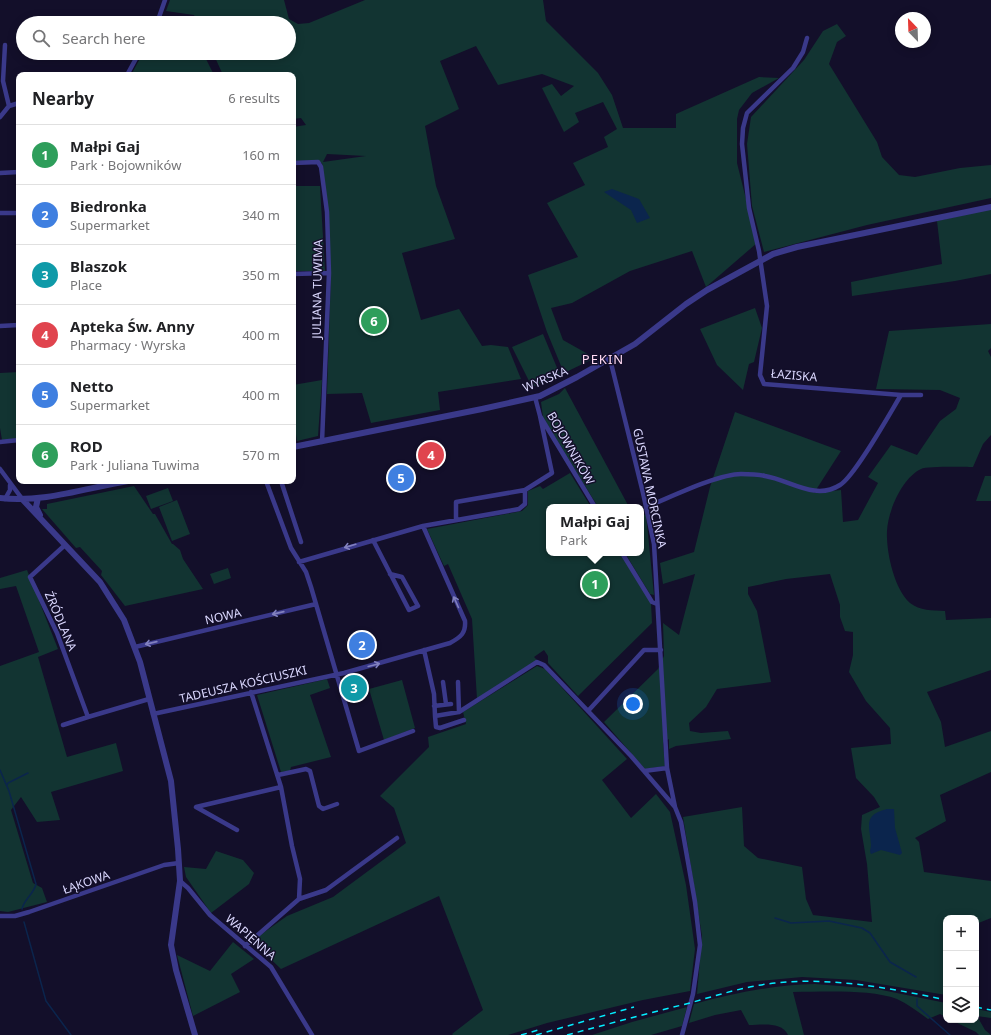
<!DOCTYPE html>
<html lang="en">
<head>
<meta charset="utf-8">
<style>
	:root { --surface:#fff; --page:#f6f6f6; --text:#202124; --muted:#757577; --line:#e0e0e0; --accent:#137d87 }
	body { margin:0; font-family:"Noto Sans",sans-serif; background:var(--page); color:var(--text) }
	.controls { position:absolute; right:12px; bottom:12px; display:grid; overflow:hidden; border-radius:8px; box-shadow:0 2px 10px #0003 }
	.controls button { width:36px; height:36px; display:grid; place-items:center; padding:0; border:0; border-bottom:1px solid var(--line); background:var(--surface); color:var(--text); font:20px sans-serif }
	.compass { position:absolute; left:895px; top:12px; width:36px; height:36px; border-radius:50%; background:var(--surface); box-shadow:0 2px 10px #0003; rotate:337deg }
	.you { position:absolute; left:633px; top:704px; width:14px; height:14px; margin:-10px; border:3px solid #fff; border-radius:50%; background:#1a73e8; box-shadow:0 0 0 6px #1a73e833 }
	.badge { display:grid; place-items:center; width:26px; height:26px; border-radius:50%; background:var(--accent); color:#fff; font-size:13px; font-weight:700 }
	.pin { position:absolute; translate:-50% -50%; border:2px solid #fff; box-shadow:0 1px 4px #0006 }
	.popup { position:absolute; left:546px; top:504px; width:98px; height:52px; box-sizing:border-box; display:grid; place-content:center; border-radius:8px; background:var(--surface); filter:drop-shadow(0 1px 3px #0005); font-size:13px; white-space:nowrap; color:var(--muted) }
	.popup b { font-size:15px; color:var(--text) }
	.popup::after { content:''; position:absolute; left:50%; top:100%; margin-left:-8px; border:8px solid transparent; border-top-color:var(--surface) }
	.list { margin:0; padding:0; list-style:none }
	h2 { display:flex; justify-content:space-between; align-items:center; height:52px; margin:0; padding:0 16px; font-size:17px }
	h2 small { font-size:13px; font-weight:400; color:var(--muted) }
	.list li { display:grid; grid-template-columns:26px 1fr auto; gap:12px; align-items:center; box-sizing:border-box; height:60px; padding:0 16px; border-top:1px solid var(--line) }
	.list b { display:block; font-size:15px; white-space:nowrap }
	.list p { margin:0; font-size:13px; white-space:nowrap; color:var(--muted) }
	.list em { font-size:13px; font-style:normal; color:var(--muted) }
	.icon { flex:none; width:22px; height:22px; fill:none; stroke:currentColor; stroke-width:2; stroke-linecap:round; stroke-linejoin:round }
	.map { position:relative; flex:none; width:991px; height:1035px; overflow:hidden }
	.search { position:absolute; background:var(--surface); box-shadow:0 2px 10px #0003; left:16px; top:16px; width:280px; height:44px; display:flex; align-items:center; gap:10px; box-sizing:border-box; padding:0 14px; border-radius:22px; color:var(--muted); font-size:15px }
	.panel { position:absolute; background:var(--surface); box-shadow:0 2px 10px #0003; left:16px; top:72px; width:280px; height:412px; border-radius:8px }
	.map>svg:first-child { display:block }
</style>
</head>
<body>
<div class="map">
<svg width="991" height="1035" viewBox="0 0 991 1035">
	<rect width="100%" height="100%" fill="#130f2a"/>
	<!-- green -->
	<path fill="#123432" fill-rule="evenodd" d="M 170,0 L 284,0 L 289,19 L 298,24 L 309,23 L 365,0 L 543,0 L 546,21 L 598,73 L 612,95 L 623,128 L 676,128 L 676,114 L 759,77 L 779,78 L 752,93 L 739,110 L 737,119 L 737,163 L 757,243 L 706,287 L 692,251 L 630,271 L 572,303 L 551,308 L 563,340 L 595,358 L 564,373 L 547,332 L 528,275 L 578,257 L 547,203 L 585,185 L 573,163 L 608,147 L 604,137 L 617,129 L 603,102 L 575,113 L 579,122 L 564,132 L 542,88 L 552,84 L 561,96 L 574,86 L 542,74 L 498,85 L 476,46 L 440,61 L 459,109 L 425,126 L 436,186 L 455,239 L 402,253 L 421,320 L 459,309 L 482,346 L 491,345 L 508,347 L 521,379 L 438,392 L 440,410 L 371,423 L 362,393 L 327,394 L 331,272 L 322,163 L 293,162 L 293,127 L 306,125 L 301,118 L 293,119 L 293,75 L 223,75 L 213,53 L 289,53 L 289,23 L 198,23 L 194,15 L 166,11 ZM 327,154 L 366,156 L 323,162 Z
		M 837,24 L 846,36 L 837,42 L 829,64 L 877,142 L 882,157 L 899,175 L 915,177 L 960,168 L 991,165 L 991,198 L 867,225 L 764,252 L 752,206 L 747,144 L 751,117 L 804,60 L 823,31 Z
		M 143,53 L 203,53 L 214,75 L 131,75 Z
		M 293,186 L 320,186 L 325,271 L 293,271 Z
		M 991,209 L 991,274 L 955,281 L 852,296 L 851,282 L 942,264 L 937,221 Z
		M 755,308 L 762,328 L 754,362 L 749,364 L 743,390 L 717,365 L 700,329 Z
		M 991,324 L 991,348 L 988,351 L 991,357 L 991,435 L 983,444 L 973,467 C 963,467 927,466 921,469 C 902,478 888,511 887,531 C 886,551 894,589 910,603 C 920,611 932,610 945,611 L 946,620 L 991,618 L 991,670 L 927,692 L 941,722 L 945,747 L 991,731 L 991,772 L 940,795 L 946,821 L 915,838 L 919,842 L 924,872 L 991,881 L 991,918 L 976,924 L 976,918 L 946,918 L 946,995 L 856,980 L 802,977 L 747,982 L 697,994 L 702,936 L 683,817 L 742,807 L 744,846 L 758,858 L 802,867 L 806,899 L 813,915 L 872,922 L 867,864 L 861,829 L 862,815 L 880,807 L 874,797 L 856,778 L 851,748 L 891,744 L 890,728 L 866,701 L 849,672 L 853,655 L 853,632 L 845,631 L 840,617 L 840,605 L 830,574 L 786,579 L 748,587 L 748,594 L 757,611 L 771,682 L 717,689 L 706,707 L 689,723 L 690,731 L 701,733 L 728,731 L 731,739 L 676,746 L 669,749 L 669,739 L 663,743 L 665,766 L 645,769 L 604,722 L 658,669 L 664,656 L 663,623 L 679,635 L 695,574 L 663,584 L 660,563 L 694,552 L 710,487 L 735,412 L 841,451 L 814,493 L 841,490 L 843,522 L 858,520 L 878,483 L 868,477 L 891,445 L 917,455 L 940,421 L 956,409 L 960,398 L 940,390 L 876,389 L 889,331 Z
		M 543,334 L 560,375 L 532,387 L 512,347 Z
		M 19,372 L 19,438 L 2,440 L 0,428 L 0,373 Z
		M 322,380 L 318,436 L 297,441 L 295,428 L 293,428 L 293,385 Z
		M 565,388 L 629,507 L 598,507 L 543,417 L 541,402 L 559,394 Z
		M 570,473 L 591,507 L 549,507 L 549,553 L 620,553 L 651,603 L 652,623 L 578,696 L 548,663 L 548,656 L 544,650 L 534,657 L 537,660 L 477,699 L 472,619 L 448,564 L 444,566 L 427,529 L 522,511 L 528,505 L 528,491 L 540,486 L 543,489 Z
		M 985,476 L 991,476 L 991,501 L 976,501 Z
		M 134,486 L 153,514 L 155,514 L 172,544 L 173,544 L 180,550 L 183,559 L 203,589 L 125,606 L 101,575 L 102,571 L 80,547 L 76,548 L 42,509 L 47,509 L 47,504 Z
		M 168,488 L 173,501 L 151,509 L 146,496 Z
		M 177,500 L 190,534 L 172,541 L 159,507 Z
		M 646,514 L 654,595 L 650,594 L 625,553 L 641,553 L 641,517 Z
		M 228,568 L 231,578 L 214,584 L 210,574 Z
		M 27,570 L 58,649 L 38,657 L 67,757 L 116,743 L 123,771 L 51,792 L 60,820 L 37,822 L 21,797 L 11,810 L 33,883 L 42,888 L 47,902 L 8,912 L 0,911 L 0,666 L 39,652 L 16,586 L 0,589 L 0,578 Z
		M 537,666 L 545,669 L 627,759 L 602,780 L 631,818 L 656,794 L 670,812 L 686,885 L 695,949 L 690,991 L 643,1000 L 547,1023 L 508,1035 L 453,1035 L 452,1034 L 483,1010 L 439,896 L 281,969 L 252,941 L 287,916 L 333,897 L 406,843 L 394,808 L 380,796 L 429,747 L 428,737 L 466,724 L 463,712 Z
		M 327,679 L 330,688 L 310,695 L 331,757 L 291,767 L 290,771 L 281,772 L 257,695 Z
		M 402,680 L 415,728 L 384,740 L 369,689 Z
		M 216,851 L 243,860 L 254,873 L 249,884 L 211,913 L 186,877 L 184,867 L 206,869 Z
		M 233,942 L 254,959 L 231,974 L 240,992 L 193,1016 L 177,955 L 210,971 Z
		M 815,984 L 877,989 L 946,1003 L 946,1017 L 940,1014 L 928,1019 C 918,1012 908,1004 897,999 C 870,989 822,992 793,992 L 804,1035 L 788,1035 C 782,1021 761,1025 749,1025 L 741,1010 L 715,1015 L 689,1023 L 694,1004 C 734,993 773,985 815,984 Z
		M 687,1007 L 682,1026 L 651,1035 L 592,1035 L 632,1022 Z
		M 976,1009 L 991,1012 L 991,1018 L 977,1016 L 985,1030 L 991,1035 L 979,1035 L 976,1032 L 951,1020 L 976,1020 Z"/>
	<!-- water -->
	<path fill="#0b254d" d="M 612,189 L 639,199 L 650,218 L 637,223 L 631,210 L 604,192 Z
		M 887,809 L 894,809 L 895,828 L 902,853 L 900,855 L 881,850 L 871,854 C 869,850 871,849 871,845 C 870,827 862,815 887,809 Z"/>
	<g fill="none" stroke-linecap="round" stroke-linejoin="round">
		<!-- stream -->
		<path stroke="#0b254d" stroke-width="1.5" d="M 0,770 L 9,791 L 36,884 C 34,894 24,899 22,909
			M 7,785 L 8,783 L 28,773
			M 775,918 L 791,923 L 829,921 L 862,928 L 870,933 L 890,962 L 916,977
			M 24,922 L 46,1001 L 71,1035
			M 917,999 L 917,1006 L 950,1035"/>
		<!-- minor -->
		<path stroke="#3a398a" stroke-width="4.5" d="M 157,23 L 165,0
			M 807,38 L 803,52 L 793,68 L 747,113 L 743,128 L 742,144 L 749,208 L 759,251 L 767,306 L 760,375 L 764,384 L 901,395 L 921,395
			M 5,45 L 3,81 L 9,106
			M 127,75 L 139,53
			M 0,117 L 9,106 L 19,103
			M 293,163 L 318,162 L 321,167 L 327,212 L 329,273 L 322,442
			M 0,173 L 19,172
			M 0,213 L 19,213
			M 293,274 L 329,273
			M 0,326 L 19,325
			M 610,359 L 643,493 L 654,544 L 667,768 L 675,807
			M 535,397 L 540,416 L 595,507
			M 0,442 L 19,440
			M 0,469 L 23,500
			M 266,481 L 291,548 L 306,572 L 311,587 L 359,751 L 413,731
			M 281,481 L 301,542
			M 5,499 L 10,490 L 10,485
			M 646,507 C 669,498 718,474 741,474 C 748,474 757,474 765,476 C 790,480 815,501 840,485 C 855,476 890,413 901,395
			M 456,520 L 456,502 L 525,490
			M 423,526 L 519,509 L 525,504 L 525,490 L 552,473 L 540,416
			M 373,540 L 409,610 L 418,606 L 402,577 L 390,574
			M 65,545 L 30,577 L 57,633 L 88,717 L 149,699
			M 622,553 L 652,602 L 657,604
			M 135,647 L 316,604
			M 424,650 L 434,694 L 435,716 L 459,712 L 537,662 L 544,665 L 631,756 L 675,807 L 681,822 L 695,902 L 700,945 L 693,994 L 682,1035
			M 443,682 L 446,704
			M 458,682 L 459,712
			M 434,706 L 451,704
			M 588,711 L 644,650 L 661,650
			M 153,714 L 344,673 L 450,643 C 461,637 466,633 465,621 L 423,526 L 299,562
			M 435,716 L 436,727 L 440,728 L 464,720
			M 63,725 L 88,717
			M 644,771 L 667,768
			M 278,775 L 306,769 L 310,771 L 319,806 L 323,809 L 337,804
			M 237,830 L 196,807 L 281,787
			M 180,881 L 188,888 L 210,915 L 271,967 L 312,1035
			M 299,899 L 326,890 L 397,838
			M 0,916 L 15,916 L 29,912 L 164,865 L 179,863
			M 245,946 L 299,899 L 300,879 L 292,846 L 281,787 L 251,692"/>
		<!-- tertiary -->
		<path stroke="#3a398a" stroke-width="6" d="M 293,447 L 482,409 L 540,396 L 577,377 L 635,344 L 686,304 L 707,290 L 773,254 L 797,247 L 991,207
			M 0,498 C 43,503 86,488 128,481
			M 38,498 L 36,507 L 40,515
			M 23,500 L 100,582 L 124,620 L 140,662 L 171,781 L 178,849 L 180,881 L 171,945 L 176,970 L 195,1035"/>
		<!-- rail -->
		<path stroke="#04edff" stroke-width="1.5" stroke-dasharray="6 5" stroke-linecap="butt" d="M 976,1007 L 991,1010
			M 521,1035 L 542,1029
			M 536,1035 L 634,1007
			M 567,1035 C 608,1024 649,1013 690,1003 C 718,995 746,986 775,983 C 833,977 890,988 946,1000"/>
	</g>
	<!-- one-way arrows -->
	<defs><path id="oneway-shaft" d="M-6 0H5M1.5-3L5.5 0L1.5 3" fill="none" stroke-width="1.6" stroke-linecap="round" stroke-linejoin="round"/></defs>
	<g stroke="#8281bf">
		<use href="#oneway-shaft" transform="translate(350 546) rotate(164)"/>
		<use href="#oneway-shaft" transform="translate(456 602) rotate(-114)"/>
		<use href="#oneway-shaft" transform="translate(278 613) rotate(167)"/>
		<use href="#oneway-shaft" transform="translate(151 643) rotate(167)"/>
		<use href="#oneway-shaft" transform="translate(374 665) rotate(-15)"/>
	</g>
	<g text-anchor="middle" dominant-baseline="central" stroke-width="3" stroke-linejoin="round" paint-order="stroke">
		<!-- street labels -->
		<g font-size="12" fill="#dbd8ff" stroke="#130f2a">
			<text transform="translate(317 289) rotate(-89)">JULIANA TUWIMA</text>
			<text transform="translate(794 375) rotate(5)">ŁAZISKA</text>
			<text transform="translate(545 379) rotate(-23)">WYRSKA</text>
			<text transform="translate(571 448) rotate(60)">BOJOWNIKÓW</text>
			<text transform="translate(650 488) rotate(78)">GUSTAWA MORCINKA</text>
			<text transform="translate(223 616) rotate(-13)">NOWA</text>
			<text transform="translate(61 621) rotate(67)">ŹRÓDLANA</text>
			<text transform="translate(243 684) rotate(-13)">TADEUSZA KOŚCIUSZKI</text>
			<text transform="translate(86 882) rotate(-19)">ŁĄKOWA</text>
			<text transform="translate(251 937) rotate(41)">WAPIENNA</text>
		</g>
		<!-- neighbourhood labels -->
		<g font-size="13" letter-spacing="1" fill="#ffdaf3" stroke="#130f2a">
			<text x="603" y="359">PEKIN</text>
		</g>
	</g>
</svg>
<div class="controls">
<button>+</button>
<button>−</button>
<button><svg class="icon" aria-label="layers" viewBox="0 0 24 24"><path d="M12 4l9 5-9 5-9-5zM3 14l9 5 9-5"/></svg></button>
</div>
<svg class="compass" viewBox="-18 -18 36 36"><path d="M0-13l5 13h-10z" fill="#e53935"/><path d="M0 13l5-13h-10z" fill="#757577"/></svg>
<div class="you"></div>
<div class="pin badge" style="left:595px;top:584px;background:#2e9e5b">1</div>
<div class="popup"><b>Małpi Gaj</b>Park</div>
<div class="pin badge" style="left:362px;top:645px;background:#3f7fe0">2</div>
<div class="pin badge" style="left:354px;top:688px;background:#0f9aa8">3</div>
<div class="pin badge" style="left:431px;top:455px;background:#e0444e">4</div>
<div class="pin badge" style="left:401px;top:478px;background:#3f7fe0">5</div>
<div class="pin badge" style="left:374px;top:321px;background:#2e9e5b">6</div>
<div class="search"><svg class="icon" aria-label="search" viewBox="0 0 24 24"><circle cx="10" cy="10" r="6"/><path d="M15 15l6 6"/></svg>Search here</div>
<section class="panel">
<h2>Nearby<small>6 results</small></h2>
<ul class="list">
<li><span class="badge" style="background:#2e9e5b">1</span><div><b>Małpi Gaj</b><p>Park · Bojowników</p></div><em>160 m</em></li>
<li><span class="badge" style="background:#3f7fe0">2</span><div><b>Biedronka</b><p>Supermarket</p></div><em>340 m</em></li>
<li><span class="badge" style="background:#0f9aa8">3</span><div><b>Blaszok</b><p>Place</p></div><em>350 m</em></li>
<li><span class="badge" style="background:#e0444e">4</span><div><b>Apteka Św. Anny</b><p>Pharmacy · Wyrska</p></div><em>400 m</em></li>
<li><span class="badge" style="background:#3f7fe0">5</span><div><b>Netto</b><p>Supermarket</p></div><em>400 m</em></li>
<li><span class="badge" style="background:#2e9e5b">6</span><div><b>ROD</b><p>Park · Juliana Tuwima</p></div><em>570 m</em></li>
</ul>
</section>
</div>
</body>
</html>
